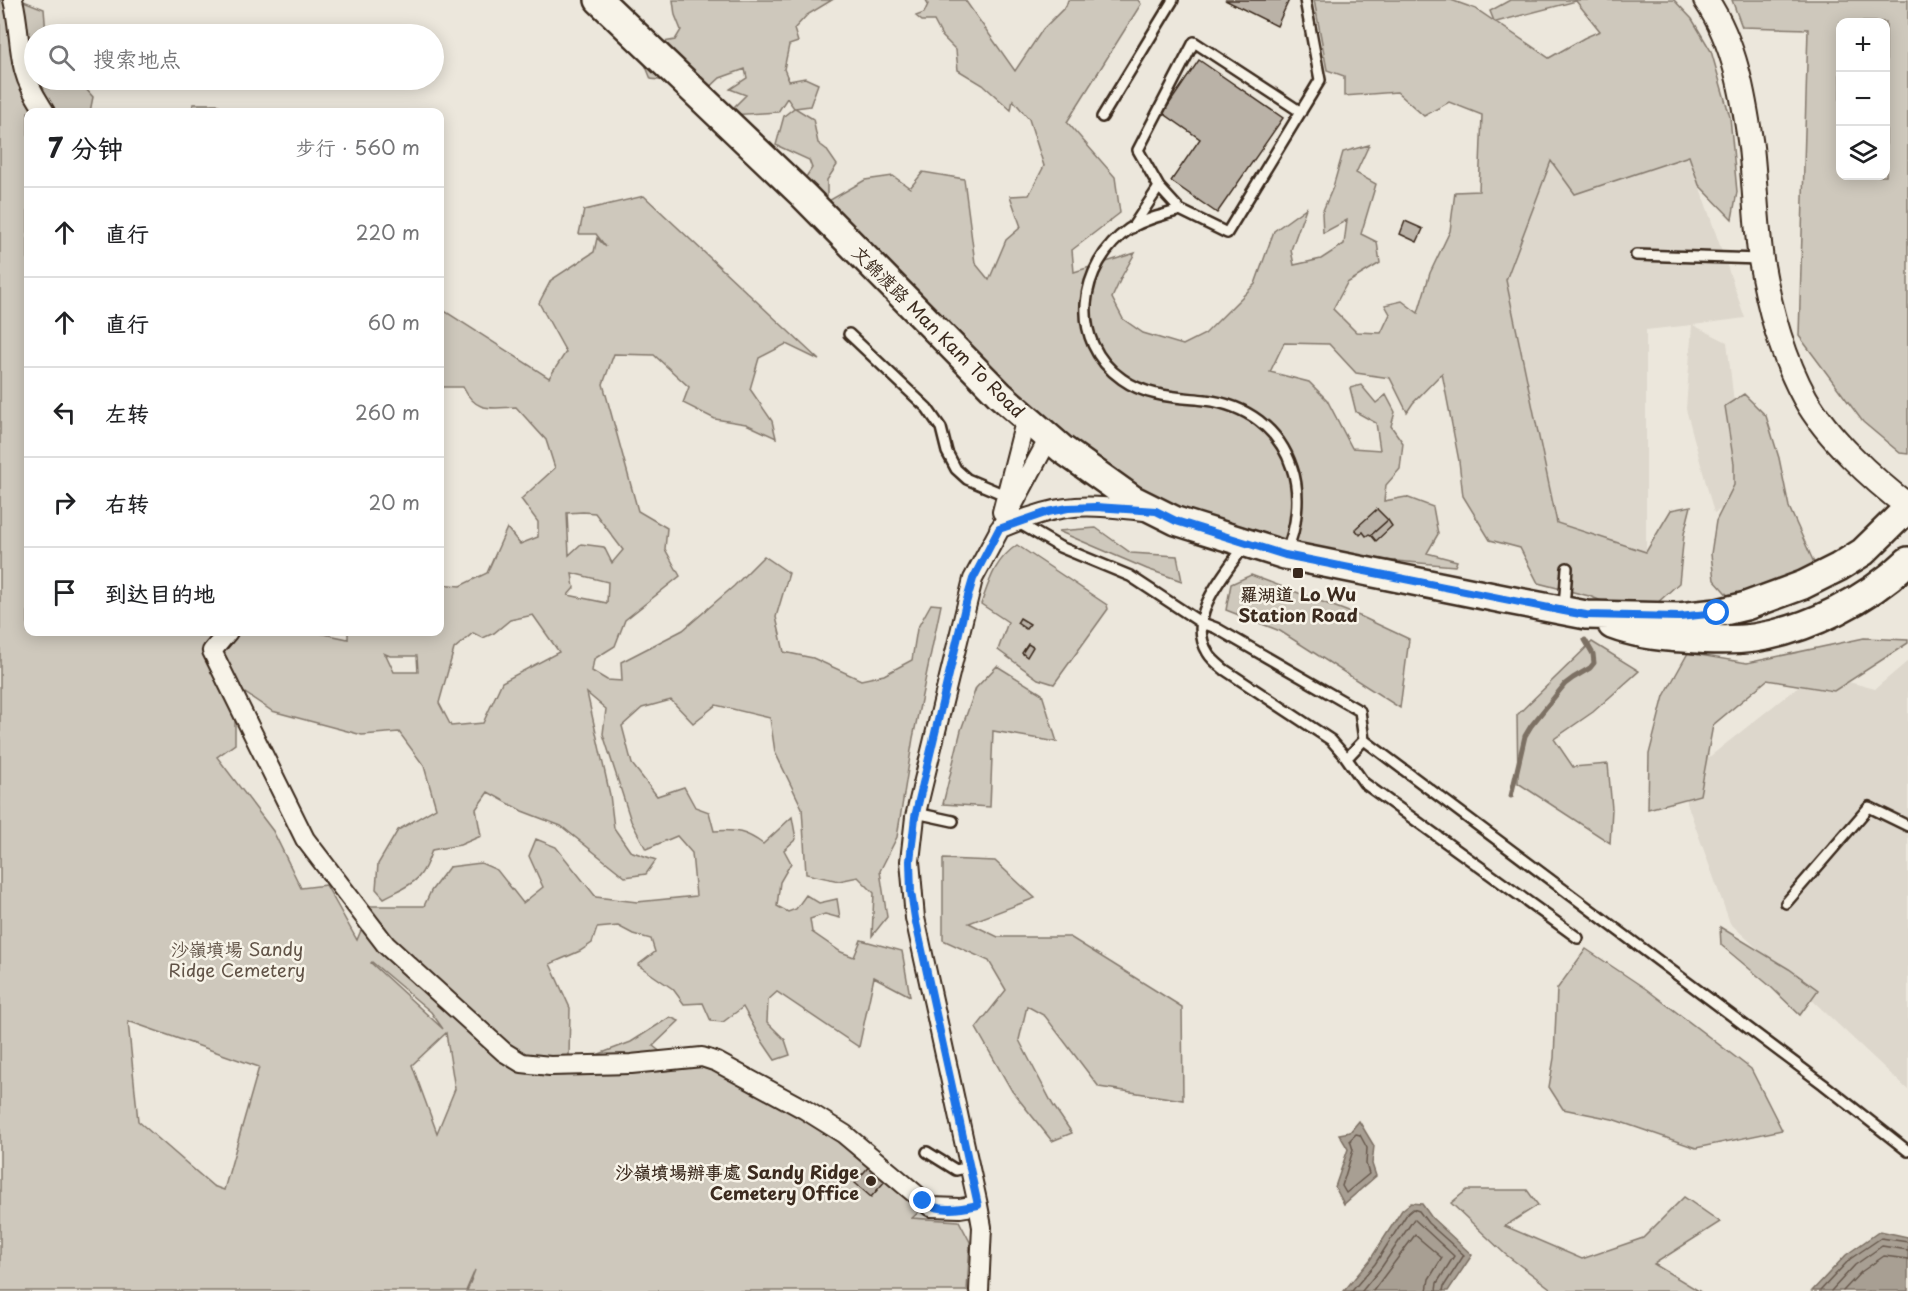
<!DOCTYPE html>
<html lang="zh">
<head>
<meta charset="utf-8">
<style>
	:root { --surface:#fff; --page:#f6f6f6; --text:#202124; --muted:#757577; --line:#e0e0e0 }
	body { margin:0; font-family:"Playpen Sans","LXGW WenKai TC",sans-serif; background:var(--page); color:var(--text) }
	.controls { position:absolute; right:18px; top:18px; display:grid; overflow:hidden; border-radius:12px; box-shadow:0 3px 15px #0003 }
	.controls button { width:54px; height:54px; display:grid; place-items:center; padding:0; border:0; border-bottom:2px solid var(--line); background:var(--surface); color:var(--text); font:30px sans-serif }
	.stop { position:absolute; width:18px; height:18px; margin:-14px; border:4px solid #1a73e8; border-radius:50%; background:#fff }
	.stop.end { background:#1a73e8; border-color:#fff; box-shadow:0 2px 6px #0008 }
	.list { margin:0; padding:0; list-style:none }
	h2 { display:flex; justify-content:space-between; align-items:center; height:78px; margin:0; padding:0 24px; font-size:26px }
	h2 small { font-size:20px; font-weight:400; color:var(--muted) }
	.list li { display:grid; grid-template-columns:39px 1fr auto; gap:18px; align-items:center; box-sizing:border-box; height:90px; padding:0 24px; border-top:2px solid var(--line) }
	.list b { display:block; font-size:22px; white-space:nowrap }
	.list em { font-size:20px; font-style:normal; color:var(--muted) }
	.icon { flex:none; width:33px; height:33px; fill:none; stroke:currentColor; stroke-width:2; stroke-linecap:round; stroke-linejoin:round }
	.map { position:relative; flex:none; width:1908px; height:1291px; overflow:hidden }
	.search { position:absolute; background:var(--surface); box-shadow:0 3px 15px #0003; left:24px; top:24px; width:420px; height:66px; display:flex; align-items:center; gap:15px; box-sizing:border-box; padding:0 21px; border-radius:33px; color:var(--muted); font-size:22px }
	.panel { position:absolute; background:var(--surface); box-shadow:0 3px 15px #0003; left:24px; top:108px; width:420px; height:528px; border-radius:12px }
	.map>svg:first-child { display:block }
</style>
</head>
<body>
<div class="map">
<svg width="1908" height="1291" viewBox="0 0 1908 1291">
	<rect width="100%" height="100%" fill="#ece7dc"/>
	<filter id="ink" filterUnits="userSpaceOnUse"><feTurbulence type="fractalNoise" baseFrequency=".0167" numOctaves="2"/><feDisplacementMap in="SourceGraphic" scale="12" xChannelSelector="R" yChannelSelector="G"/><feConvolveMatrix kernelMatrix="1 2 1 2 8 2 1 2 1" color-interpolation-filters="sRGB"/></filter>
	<g filter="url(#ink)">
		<!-- built -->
		<path fill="#ddd7cc" d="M 1689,156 L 1745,318 L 1693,325 L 1727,342 L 1745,497 L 1714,513 L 1686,409 L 1692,325 L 1646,330 L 1646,552 L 1557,523 L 1505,275 L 1551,160 L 1576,194 Z
			M 1908,661 L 1908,1090 L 1730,923 L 1679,781 L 1815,673 L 1875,689 Z"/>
		<!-- green -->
		<path fill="#cec8bc" stroke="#84796d" stroke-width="1.5" fill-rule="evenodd" d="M 0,0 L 21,0 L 44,9 L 46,34 L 34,34 L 34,80 L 78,80 L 93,97 L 90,112 L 28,112 L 28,632 L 315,632 L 348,639 L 348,632 L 440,632 L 440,584 L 460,586 L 487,573 L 507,528 L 520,544 L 538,537 L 538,522 L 521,499 L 555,468 L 546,440 L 516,407 C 490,408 476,413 463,387 L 440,387 L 440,308 L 549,378 L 566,352 L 539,303 L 551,280 L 594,252 L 597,238 L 606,247 L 596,234 L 579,234 L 584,210 L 644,196 L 819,360 L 786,344 L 759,358 L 750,389 L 772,421 L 776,438 L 746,424 L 715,419 L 683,403 L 689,387 L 654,355 L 614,354 L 603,384 L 638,511 L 667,528 L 665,549 L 680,576 L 625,620 L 615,646 L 594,659 L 592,671 L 607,680 L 622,681 L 621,662 L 683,630 L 734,586 L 764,556 L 789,573 L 776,617 L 784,652 L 813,658 L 861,680 L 884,675 L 912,660 L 917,629 L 931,604 L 941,605 L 913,738 L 897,837 L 880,871 L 887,917 L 872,936 L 874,893 L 858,877 L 839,881 L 806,874 L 802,808 L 775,752 L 770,718 L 716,705 L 693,723 L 671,700 L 642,708 L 622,726 L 632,764 L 657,796 L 684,787 L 695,807 L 709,812 L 714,831 C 735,829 747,832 763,844 L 792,817 L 796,839 L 784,850 L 791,863 L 780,882 L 777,906 L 788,912 L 796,909 L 806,895 L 819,903 L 837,899 L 840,918 L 825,914 L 810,919 L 812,932 L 841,952 L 854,957 L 861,940 L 902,951 L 910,996 L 874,977 L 859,1047 L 777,992 L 768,1000 L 767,1022 L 785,1040 L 790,1055 L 775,1060 L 760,1038 L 743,1007 L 723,1022 L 711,1021 L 703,1003 L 684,1004 L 673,989 L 638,965 L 655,952 L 651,939 L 633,934 L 618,926 L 597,928 L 592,943 L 580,951 L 550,964 L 570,1008 L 569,1057 L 594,1056 L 631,1042 L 670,1017 L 679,1021 L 653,1046 L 670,1059 L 717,1062 L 750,1079 L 929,1203 L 912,1218 L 959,1221 L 970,1242 L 967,1291 L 467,1291 L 475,1270 L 466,1291 L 0,1291 ZM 583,512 L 595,513 L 623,550 L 612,563 L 604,547 L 581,544 L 569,555 L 567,513 ZM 572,573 L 608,582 L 607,603 L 568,595 L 574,588 ZM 533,615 L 559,652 L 502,682 L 483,723 L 451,726 L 439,703 L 454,649 L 473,633 L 483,638 L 494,633 L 510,620 ZM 383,653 L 390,656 L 417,656 L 418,672 L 394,672 L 386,655 ZM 239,689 L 272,711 L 362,735 L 399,732 L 424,766 L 436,808 L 398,830 L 378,864 L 376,889 L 384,898 C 413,883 421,883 432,850 L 460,845 L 481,836 L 476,809 L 488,792 L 522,811 L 561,826 L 625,877 L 646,874 L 656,860 L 630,851 L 614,828 L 610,795 L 587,693 L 606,709 L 603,734 L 631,821 L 646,849 L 677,836 L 692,853 L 696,896 L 637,902 L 596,897 L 556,847 L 536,839 L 529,856 L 543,887 L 523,903 L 497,870 L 481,863 L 449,867 L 431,891 L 424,906 L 371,906 L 357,940 L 326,885 L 301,888 L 273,831 L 217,757 L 235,744 L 235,711 ZM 372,962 L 431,1012 L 443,1029 L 371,963 ZM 128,1021 L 259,1067 L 224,1190 L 213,1186 L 138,1121 ZM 446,1033 L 455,1089 L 437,1133 L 412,1065 Z
			M 673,0 L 832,0 L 807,15 L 794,29 L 798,42 L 789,45 L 784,69 L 789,81 L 805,78 L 818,84 L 810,106 L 795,108 L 813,119 L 818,143 L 826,149 L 837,165 L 827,180 L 827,202 L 865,180 L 893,176 L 910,188 L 923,172 L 964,179 L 975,263 L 989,280 L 1006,240 L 1021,227 L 1010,196 L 1029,195 L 1044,166 L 1029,119 L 1013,100 L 1011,110 L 983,85 L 958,70 L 956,50 L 942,36 L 934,21 L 922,21 L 916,16 L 924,13 L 928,4 L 926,0 L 965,0 L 1015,71 L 1043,29 L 1066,6 L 1068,0 L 1138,0 L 1141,4 L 1067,122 L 1115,177 L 1120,213 L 1072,250 L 1074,272 L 1135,253 L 1122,276 L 1112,298 L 1123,319 L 1143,333 L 1183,345 L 1205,334 L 1255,284 L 1274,231 L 1306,208 L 1291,250 L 1294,265 L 1321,259 L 1344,244 L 1347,220 L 1323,233 L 1322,213 L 1333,187 L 1343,152 L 1369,145 L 1356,173 L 1376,184 L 1361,234 L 1377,242 L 1380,263 L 1347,283 L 1333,309 L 1356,332 L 1381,333 L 1390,314 L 1385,305 L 1402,301 L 1418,313 L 1430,273 L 1450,231 L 1455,192 L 1479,191 L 1482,115 L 1449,102 L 1424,116 L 1397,92 L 1344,96 L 1344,76 L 1327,70 L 1314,0 L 1451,0 L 1476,9 L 1494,21 L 1490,11 L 1510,0 L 1674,0 L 1692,19 L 1711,51 L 1730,117 L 1737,192 L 1732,219 L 1699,185 L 1689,156 L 1575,194 L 1551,161 L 1506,280 L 1557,523 L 1646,552 L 1671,510 L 1691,506 L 1684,534 L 1679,583 L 1654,606 L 1620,608 L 1589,596 L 1538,583 L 1520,548 L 1490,540 L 1463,496 L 1459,461 L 1442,373 L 1413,403 L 1407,412 L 1390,378 L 1356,373 L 1329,344 L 1284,343 L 1270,372 L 1309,382 L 1327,400 L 1352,448 L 1380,450 L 1376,423 L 1356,412 L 1350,388 L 1361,385 L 1376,403 L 1386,395 L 1395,412 L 1391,426 L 1403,443 L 1400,469 L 1386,485 L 1384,501 L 1406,497 L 1433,507 L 1438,534 L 1427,553 L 1457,561 L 1455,566 L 1372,559 L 1302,558 L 1114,486 L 798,189 L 812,168 L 809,160 L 776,145 L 784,116 L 794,108 L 787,98 L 778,112 L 730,115 L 732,109 L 746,95 L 730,89 L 747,78 L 745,69 L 720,78 L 706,91 L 692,84 L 651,79 L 645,64 L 658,43 L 675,40 L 681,30 L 675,15 ZM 1576,1 L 1600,31 L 1584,38 L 1549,58 L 1496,22 Z
			M 1732,0 L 1908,0 L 1908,454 L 1900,453 L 1863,422 L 1799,336 L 1808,29 L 1742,27 ZM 1840,22 L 1886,22 L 1886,176 L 1840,176 Z
			M 193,104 L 217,104 L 227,112 L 192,112 Z
			M 1744,394 L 1766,416 L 1779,458 L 1789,507 L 1815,565 L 1733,601 L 1714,580 L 1711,554 L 1716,521 L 1734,485 L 1734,464 L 1725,406 Z
			M 1096,528 L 1131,553 L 1177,556 L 1182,581 L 1147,569 L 1058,531 Z
			M 1017,545 L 1107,605 L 1108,609 L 1054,684 L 1038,679 L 998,650 L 1008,622 L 981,604 C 990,579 995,560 1017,545 Z
			M 1251,575 L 1362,617 L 1409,639 L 1400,708 L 1280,631 L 1226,610 L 1231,584 Z
			M 1864,638 L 1908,640 L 1908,643 L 1834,691 L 1767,680 L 1713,725 L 1700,795 L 1648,809 L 1649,754 L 1664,696 L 1688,653 L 1747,663 Z
			M 1592,642 L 1639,671 L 1593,712 L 1554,739 L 1573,767 L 1608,764 L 1612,809 L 1610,843 L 1518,783 L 1517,715 Z
			M 997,666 L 1042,694 L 1057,742 L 993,731 L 990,807 L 943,804 L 961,730 L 976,688 Z
			M 943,859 L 995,861 L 1035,898 L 969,923 L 998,937 L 1070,937 L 1182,1007 L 1183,1100 L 1099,1087 L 1045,1016 L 1027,1006 L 1019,1040 L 1053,1105 L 1072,1133 L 1052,1141 L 1012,1091 L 976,1028 L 1006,990 L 989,961 L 943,940 Z
			M 1720,927 L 1789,969 L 1818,990 L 1800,1015 L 1770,986 L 1721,945 Z
			M 1586,949 L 1646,989 L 1751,1069 L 1782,1130 L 1696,1148 L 1612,1119 L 1563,1109 L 1549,1087 L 1554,1058 L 1557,989 Z
			M 1467,1190 L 1527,1190 L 1538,1205 L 1505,1226 L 1582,1259 L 1643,1238 L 1684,1197 L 1720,1222 L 1654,1264 L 1699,1291 L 1554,1291 L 1505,1254 L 1451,1203 Z"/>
		<!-- water -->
		<path fill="#a89f93" stroke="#7c7064" stroke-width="1.5" d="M 1359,1121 L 1374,1146 L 1372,1164 L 1376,1176 L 1344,1204 L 1335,1187 L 1348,1149 L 1339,1134 L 1350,1132 Z
			M 1411,1203 L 1422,1204 L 1432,1218 L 1472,1255 L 1448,1291 L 1344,1291 L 1370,1260 L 1402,1210 Z
			M 1880,1231 L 1908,1237 L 1908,1291 L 1812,1291 L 1846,1255 Z"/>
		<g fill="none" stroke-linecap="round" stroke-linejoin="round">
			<!-- shore -->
			<path stroke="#67594d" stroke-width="1.5" d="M 1356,1134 L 1360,1135 L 1367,1148 L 1366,1164 L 1369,1174 L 1346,1193 L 1342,1186 L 1353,1150 L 1350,1140 Z
				M 1352,1291 L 1375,1264 L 1407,1214 L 1413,1209 L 1419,1211 L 1428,1223 L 1464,1255 L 1444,1286 L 1443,1291
				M 1362,1291 L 1381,1268 L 1414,1219 L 1454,1256 L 1437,1283 L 1436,1291
				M 1373,1291 L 1415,1235 L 1442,1258 L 1429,1279 L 1427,1291
				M 1820,1291 L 1850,1259 L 1881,1238 L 1908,1242
				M 1831,1291 L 1855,1265 L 1882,1246 L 1908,1250
				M 1843,1291 L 1861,1272 L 1884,1256 L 1908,1259"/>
			<!-- stream -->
			<path stroke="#7c7064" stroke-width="5" d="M 1511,796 L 1525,736 L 1531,726 L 1565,684 L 1573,678 L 1590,668 L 1594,663 L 1593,654 L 1585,640"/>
		</g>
		<!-- building -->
		<path fill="#bab2a7" stroke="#3b2a1e" stroke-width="1.5" d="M 1225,0 L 1289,0 L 1277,26 Z
			M 1199,60 L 1283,118 L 1217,213 L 1171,181 L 1200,139 L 1163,113 Z
			M 1405,221 L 1423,229 L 1417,242 L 1400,234 Z
			M 1377,509 L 1388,520 L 1371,535 L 1369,534 L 1366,536 L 1363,532 L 1360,535 L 1355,529 Z
			M 1388,520 L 1392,526 L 1376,541 L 1371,535 Z
			M 1020,618 L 1030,624 L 1026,629 L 1017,623 Z
			M 1028,644 L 1033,647 L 1027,657 L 1022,653 Z
			M 870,1165 L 886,1180 L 871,1197 L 855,1183 Z"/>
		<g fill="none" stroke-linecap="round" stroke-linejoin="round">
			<!-- lane casing -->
			<g stroke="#3b2a1e" stroke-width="14">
				<path id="lane" d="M 1301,112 L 1194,42 L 1138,150 L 1159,187 L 1180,210 L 1227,233 L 1320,80 L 1305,0
					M 1102,117 L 1173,0
					M 1180,210 C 1164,215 1144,219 1129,229 C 1078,265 1068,341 1122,379 C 1147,397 1176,397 1205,400 C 1246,405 1279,428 1292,468 C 1301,494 1297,528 1286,552
					M 1132,228 L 1159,187
					M 1636,255 L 1760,259
					M 849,334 L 927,408 L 941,428 L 947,452 L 956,469 L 967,479 L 1005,495
					M 1017,522 L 1060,547 L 1130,576 L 1200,622 L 1216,628 L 1360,711 L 1364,740 L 1823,1084 L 1908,1151
					M 1245,545 C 1225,574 1185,616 1208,653 C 1212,660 1219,665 1225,670 L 1331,740 L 1345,756 L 1364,783 L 1578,938
					M 1564,607 L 1567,568
					M 1347,758 L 1364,740
					M 916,813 L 953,821
					M 1786,903 L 1869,807 L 1908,826
					M 927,1152 L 956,1170 L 970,1167"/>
			</g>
			<!-- street casing -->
			<g stroke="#3b2a1e" stroke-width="22">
				<path id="street" d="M 13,0 C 19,23 18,47 24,70 C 28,86 37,99 45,112
					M 1002,512 L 1026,418
					M 999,529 C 1020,520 1043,511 1066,508 C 1092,504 1120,509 1146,511
					M 228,632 L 212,651 L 305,839 L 386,945 L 504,1052 L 522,1063 L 550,1066 L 631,1064 L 702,1057 L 717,1062 L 804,1109 L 844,1134 L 931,1207 L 960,1208 L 978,1205
					M 979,1291 L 982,1227 L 978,1205 L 915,918 L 910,861 L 915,817 L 973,579 L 1049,438"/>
			</g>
			<!-- secondary casing -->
			<g stroke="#3b2a1e" stroke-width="28">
				<path id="secondary" d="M 1706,0 C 1735,43 1744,97 1751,147 C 1755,184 1756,223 1761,260 C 1769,307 1782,356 1805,398 C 1827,437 1872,479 1908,506"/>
			</g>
			<!-- primary casing -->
			<g stroke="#3b2a1e" stroke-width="32">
				<path id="primary" d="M 599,0 L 804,196 L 1000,395 L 1062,449 L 1132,499 L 1176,521 L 1285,555 L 1503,599 L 1586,615 L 1679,617 L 1717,613 L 1746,606 L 1803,585 L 1839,567 L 1863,552 L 1908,508
					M 1612,625 C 1636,634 1659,637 1684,638 C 1707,640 1731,641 1754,638 C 1808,630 1869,599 1908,561"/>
			</g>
			<!-- lane -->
			<use href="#lane" stroke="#f7f3e8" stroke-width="9"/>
			<!-- street -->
			<use href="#street" stroke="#f7f3e8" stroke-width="18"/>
			<!-- secondary -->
			<use href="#secondary" stroke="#f7f3e8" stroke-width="24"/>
			<!-- primary -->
			<use href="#primary" stroke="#f7f3e8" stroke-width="27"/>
		</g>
	</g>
	<g fill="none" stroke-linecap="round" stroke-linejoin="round" filter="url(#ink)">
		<!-- route -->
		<path stroke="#1a73e8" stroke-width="8" d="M 923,1201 C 938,1213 960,1209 978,1205 L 915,918 L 911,892 L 910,861 L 915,817 L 966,603 L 973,579 L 999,529 L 1048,512 L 1068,508 L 1096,507 L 1156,511 L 1176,521 L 1285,555 L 1564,611 L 1586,615 L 1679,617 L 1717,613"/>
	</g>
	<!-- markers -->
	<g fill="#3b2a1e" stroke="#f7f3e8" stroke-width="2">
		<rect x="1292" y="567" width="12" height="12" rx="3"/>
		<circle cx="871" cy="1181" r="6"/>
	</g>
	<g text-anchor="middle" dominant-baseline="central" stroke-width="5" stroke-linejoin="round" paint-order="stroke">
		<!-- street labels -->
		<g font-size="18" fill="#3b2a1e" stroke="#f7f3e8">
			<text transform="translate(939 331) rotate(45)">文錦渡路 Man Kam To Road</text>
		</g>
		<!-- poi labels -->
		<g font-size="18" font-weight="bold" fill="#3b2a1e" stroke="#f7f3e8">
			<text x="1298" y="593">羅湖道 Lo Wu<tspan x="1298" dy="21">Station Road</tspan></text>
			<text x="859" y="1171" text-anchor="end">沙嶺墳場辦事處 Sandy Ridge<tspan x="859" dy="21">Cemetery Office</tspan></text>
		</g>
		<!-- park labels -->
		<g font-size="18" fill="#605246" stroke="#f7f3e8">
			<text x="237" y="948">沙嶺墳場 Sandy<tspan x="237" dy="21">Ridge Cemetery</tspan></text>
		</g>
	</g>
</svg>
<div class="controls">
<button>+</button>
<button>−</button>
<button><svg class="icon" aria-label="layers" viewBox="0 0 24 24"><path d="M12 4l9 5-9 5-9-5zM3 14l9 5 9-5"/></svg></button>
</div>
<div class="stop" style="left:1717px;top:613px"></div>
<div class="stop end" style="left:923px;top:1201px"></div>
<div class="search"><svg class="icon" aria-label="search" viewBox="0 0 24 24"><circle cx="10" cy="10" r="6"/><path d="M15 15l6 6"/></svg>搜索地点</div>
<section class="panel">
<h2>7 分钟<small>步行 · 560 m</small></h2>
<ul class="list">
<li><svg class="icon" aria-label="ahead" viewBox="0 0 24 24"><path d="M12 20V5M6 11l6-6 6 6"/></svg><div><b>直行</b></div><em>220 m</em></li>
<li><svg class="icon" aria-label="ahead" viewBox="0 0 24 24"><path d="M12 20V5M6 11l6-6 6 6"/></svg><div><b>直行</b></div><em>60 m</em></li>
<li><svg class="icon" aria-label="left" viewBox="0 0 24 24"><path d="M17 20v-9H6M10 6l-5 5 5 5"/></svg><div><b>左转</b></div><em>260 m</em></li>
<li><svg class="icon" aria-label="right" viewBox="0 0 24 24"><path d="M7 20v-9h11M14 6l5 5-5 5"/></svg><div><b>右转</b></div><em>20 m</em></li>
<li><svg class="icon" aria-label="arrive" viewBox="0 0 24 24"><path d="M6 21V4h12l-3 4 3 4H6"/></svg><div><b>到达目的地</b></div></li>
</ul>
</section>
</div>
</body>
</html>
